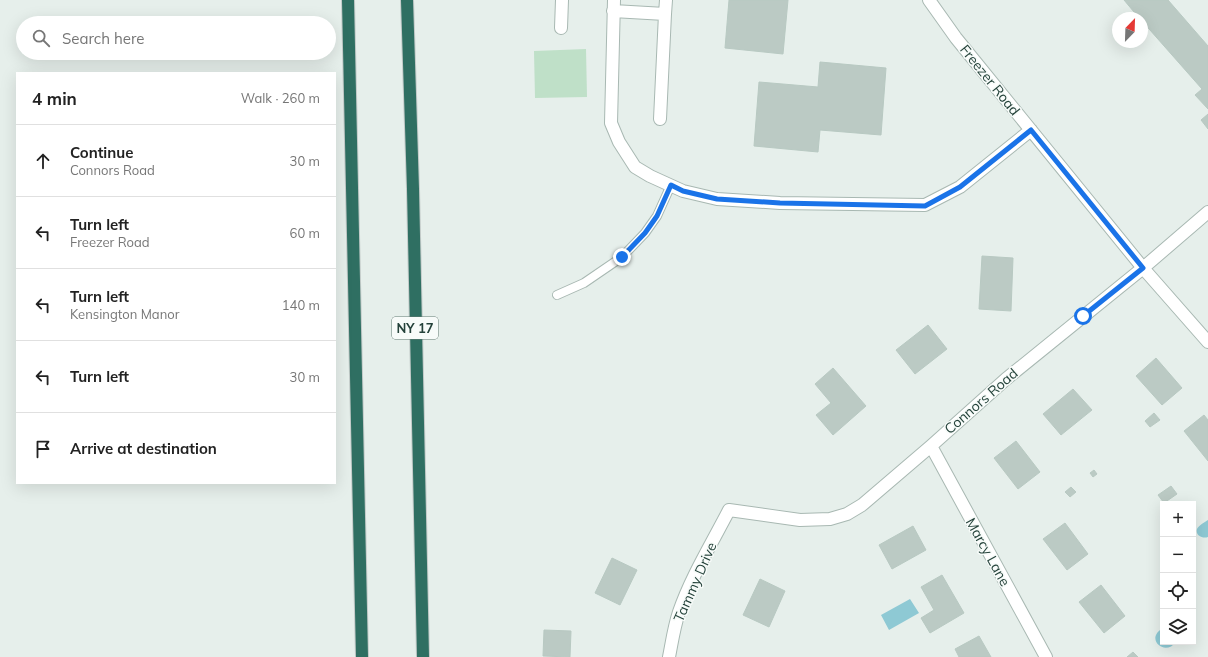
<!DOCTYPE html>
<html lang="en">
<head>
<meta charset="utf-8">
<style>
	:root { --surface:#fff; --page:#f6f6f6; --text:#222; --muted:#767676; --line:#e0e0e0 }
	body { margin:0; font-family:Mulish,sans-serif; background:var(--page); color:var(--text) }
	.controls { position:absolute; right:12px; bottom:12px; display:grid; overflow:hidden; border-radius:0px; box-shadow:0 4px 16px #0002 }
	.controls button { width:36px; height:36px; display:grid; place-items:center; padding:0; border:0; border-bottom:1px solid var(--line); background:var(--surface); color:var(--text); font:20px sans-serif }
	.compass { position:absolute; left:1112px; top:12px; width:36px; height:36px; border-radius:50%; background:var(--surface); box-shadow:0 4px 16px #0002; rotate:23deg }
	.stop { position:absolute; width:12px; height:12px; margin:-9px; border:3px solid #1a73e8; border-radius:50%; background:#fff }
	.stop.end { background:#1a73e8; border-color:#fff; box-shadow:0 1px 4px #0008 }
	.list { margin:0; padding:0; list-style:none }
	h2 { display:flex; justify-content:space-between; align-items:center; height:52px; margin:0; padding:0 16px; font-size:17px }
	h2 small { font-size:13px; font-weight:400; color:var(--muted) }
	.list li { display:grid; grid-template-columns:26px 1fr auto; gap:12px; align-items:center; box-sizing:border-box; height:72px; padding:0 16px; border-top:1px solid var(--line) }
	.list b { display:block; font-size:15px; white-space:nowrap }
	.list p { margin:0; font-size:13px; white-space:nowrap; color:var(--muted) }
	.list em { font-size:13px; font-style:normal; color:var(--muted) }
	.icon { flex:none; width:22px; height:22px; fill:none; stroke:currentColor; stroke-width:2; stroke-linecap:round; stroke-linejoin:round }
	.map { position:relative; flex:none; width:1208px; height:657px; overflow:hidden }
	.search { position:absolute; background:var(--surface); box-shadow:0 4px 16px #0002; left:16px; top:16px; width:320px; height:44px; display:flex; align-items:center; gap:10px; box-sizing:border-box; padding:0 14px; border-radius:22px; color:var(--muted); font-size:15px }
	.panel { position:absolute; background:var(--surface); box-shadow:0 4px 16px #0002; left:16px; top:72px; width:320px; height:412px; border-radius:0px }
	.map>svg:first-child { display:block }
</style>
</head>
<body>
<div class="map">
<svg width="1208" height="657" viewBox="0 0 1208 657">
	<rect width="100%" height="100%" fill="#e6efeb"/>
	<!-- green -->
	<path fill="#bfe0c8" d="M 586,49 L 587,97 L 535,98 L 534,51 Z"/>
	<!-- water -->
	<path fill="#8ec9d4" d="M 1208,520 L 1208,537 C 1203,539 1195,536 1197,529 C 1199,525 1205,522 1208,520 Z
		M 910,599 L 919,613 L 889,630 L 881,615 Z
		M 1163,628 L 1163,642 L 1176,642 C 1165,657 1144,639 1163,628 Z"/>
	<!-- building -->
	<path fill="#bbcac4" stroke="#b8c9c2" d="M 729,0 L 788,0 L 783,54 L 725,48 Z
		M 1124,0 L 1168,0 L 1208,46 L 1208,109 L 1195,95 L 1202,89 L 1142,21 L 1142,18 L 1139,18 Z
		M 820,62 L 886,68 L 881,135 L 820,130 L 818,152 L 754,146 L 759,82 L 818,87 Z
		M 1208,114 L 1208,129 L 1201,120 Z
		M 982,256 L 1013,258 L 1011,311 L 979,309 Z
		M 928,325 L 947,349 L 915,374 L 896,350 Z
		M 1156,358 L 1182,388 L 1162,405 L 1136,376 Z
		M 833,368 L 866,406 L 833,435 L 816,415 L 831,403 L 815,384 Z
		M 1073,389 L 1092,410 L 1061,435 L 1043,414 Z
		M 1154,413 L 1160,420 L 1150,427 L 1145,421 Z
		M 1204,415 L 1208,420 L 1208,461 L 1184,431 Z
		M 1016,441 L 1040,472 L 1018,489 L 994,458 Z
		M 1094,470 L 1097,474 L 1093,477 L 1090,473 Z
		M 1171,486 L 1177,494 L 1164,503 L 1158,495 Z
		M 1071,487 L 1076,492 L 1070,497 L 1065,492 Z
		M 1065,523 L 1088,554 L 1067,570 L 1043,539 Z
		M 913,526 L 926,550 L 892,569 L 879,545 Z
		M 612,558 L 637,570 L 620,605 L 595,593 Z
		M 942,575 L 964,613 L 930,633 L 921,618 L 934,610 L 921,587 Z
		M 760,579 L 785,591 L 769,627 L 743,615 Z
		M 1101,585 L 1125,616 L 1104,633 L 1079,602 Z
		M 544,630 L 571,631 L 570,657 L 543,656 Z
		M 979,636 L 991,657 L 959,657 L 955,649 Z
		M 1133,652 L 1138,657 L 1127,657 Z"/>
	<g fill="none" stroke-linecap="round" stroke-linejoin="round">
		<!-- lane casing -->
		<g stroke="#a8b8b2" stroke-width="10">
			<path id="lane" d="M 557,295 L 584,283 L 622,257 L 645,233 L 657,216 L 671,185"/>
		</g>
		<!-- street casing -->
		<g stroke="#a8b8b2" stroke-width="14">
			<path id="street" d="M 614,0 L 611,123 L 619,142 L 635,167 L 650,176 L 683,191 L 717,199 L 780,203 L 925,205 L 960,187 L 1031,130
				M 929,0 L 956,38 L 1143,268 L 1208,342
				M 613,11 L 665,14 L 660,119
				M 665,14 L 666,0
				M 561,28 L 562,0
				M 931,446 L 1046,657
				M 669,657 C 672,642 674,627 679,612 C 691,577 712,543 729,510 L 800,520 L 830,519 L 847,514 L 862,505 L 931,446 L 1006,379 L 1143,268 L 1208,212"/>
		</g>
		<!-- highway casing -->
		<g stroke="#c2cac8" stroke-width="14">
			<path id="highway" d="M 348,0 L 362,657
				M 407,0 L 413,189 L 423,657"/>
		</g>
		<!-- lane -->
		<use href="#lane" stroke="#fff" stroke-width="8"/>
		<!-- street -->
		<use href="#street" stroke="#fff" stroke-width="12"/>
		<!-- highway -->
		<use href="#highway" stroke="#2f6f62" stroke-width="12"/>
	</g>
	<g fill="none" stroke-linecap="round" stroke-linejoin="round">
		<!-- route -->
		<path stroke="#1a73e8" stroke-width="5" d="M 622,257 L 645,233 L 657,216 L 671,185 L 683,191 L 717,199 L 780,203 L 925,206 L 960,187 L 1031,130 L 1143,268 L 1083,316"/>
	</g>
	<g text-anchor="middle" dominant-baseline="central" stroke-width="3" stroke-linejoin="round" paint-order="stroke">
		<!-- shield labels -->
		<rect fill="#f7fbf9" stroke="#637a73" stroke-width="1" x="392" y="317" width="46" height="22" rx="3"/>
		<g font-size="13" font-weight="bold" fill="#24423a">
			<text x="415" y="328">NY 17</text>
		</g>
		<!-- street labels -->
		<g font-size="14" fill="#24423a" stroke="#f7fbf9">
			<text transform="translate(990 80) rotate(51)">Freezer Road</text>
			<text transform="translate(981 401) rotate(-41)">Connors Road</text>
			<text transform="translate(988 552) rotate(61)">Marcy Lane</text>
			<text transform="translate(695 582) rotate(-66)">Tammy Drive</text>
		</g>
	</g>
</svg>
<div class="controls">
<button>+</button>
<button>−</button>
<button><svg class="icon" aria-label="locate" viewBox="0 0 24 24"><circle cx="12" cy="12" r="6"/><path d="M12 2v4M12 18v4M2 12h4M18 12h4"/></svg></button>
<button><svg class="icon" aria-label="layers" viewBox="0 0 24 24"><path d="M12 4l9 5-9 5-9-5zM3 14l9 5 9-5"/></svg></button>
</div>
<svg class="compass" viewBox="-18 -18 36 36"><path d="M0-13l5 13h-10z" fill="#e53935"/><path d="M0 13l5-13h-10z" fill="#767676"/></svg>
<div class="stop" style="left:1083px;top:316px"></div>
<div class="stop end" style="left:622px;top:257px"></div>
<div class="search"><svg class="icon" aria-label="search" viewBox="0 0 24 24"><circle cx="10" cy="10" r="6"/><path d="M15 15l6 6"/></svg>Search here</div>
<section class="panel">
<h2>4 min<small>Walk · 260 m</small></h2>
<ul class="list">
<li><svg class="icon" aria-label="ahead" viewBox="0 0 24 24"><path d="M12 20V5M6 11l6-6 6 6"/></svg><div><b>Continue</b><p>Connors Road</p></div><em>30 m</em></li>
<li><svg class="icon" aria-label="left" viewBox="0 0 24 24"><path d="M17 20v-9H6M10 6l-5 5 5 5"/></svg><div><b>Turn left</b><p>Freezer Road</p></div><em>60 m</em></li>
<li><svg class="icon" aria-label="left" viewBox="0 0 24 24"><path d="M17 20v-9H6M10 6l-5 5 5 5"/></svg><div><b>Turn left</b><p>Kensington Manor</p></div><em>140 m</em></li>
<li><svg class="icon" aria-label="left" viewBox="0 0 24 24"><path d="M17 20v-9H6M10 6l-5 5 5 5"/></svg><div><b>Turn left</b></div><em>30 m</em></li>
<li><svg class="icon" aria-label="arrive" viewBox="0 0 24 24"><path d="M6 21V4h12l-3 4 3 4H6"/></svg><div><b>Arrive at destination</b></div></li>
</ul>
</section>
</div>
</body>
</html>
